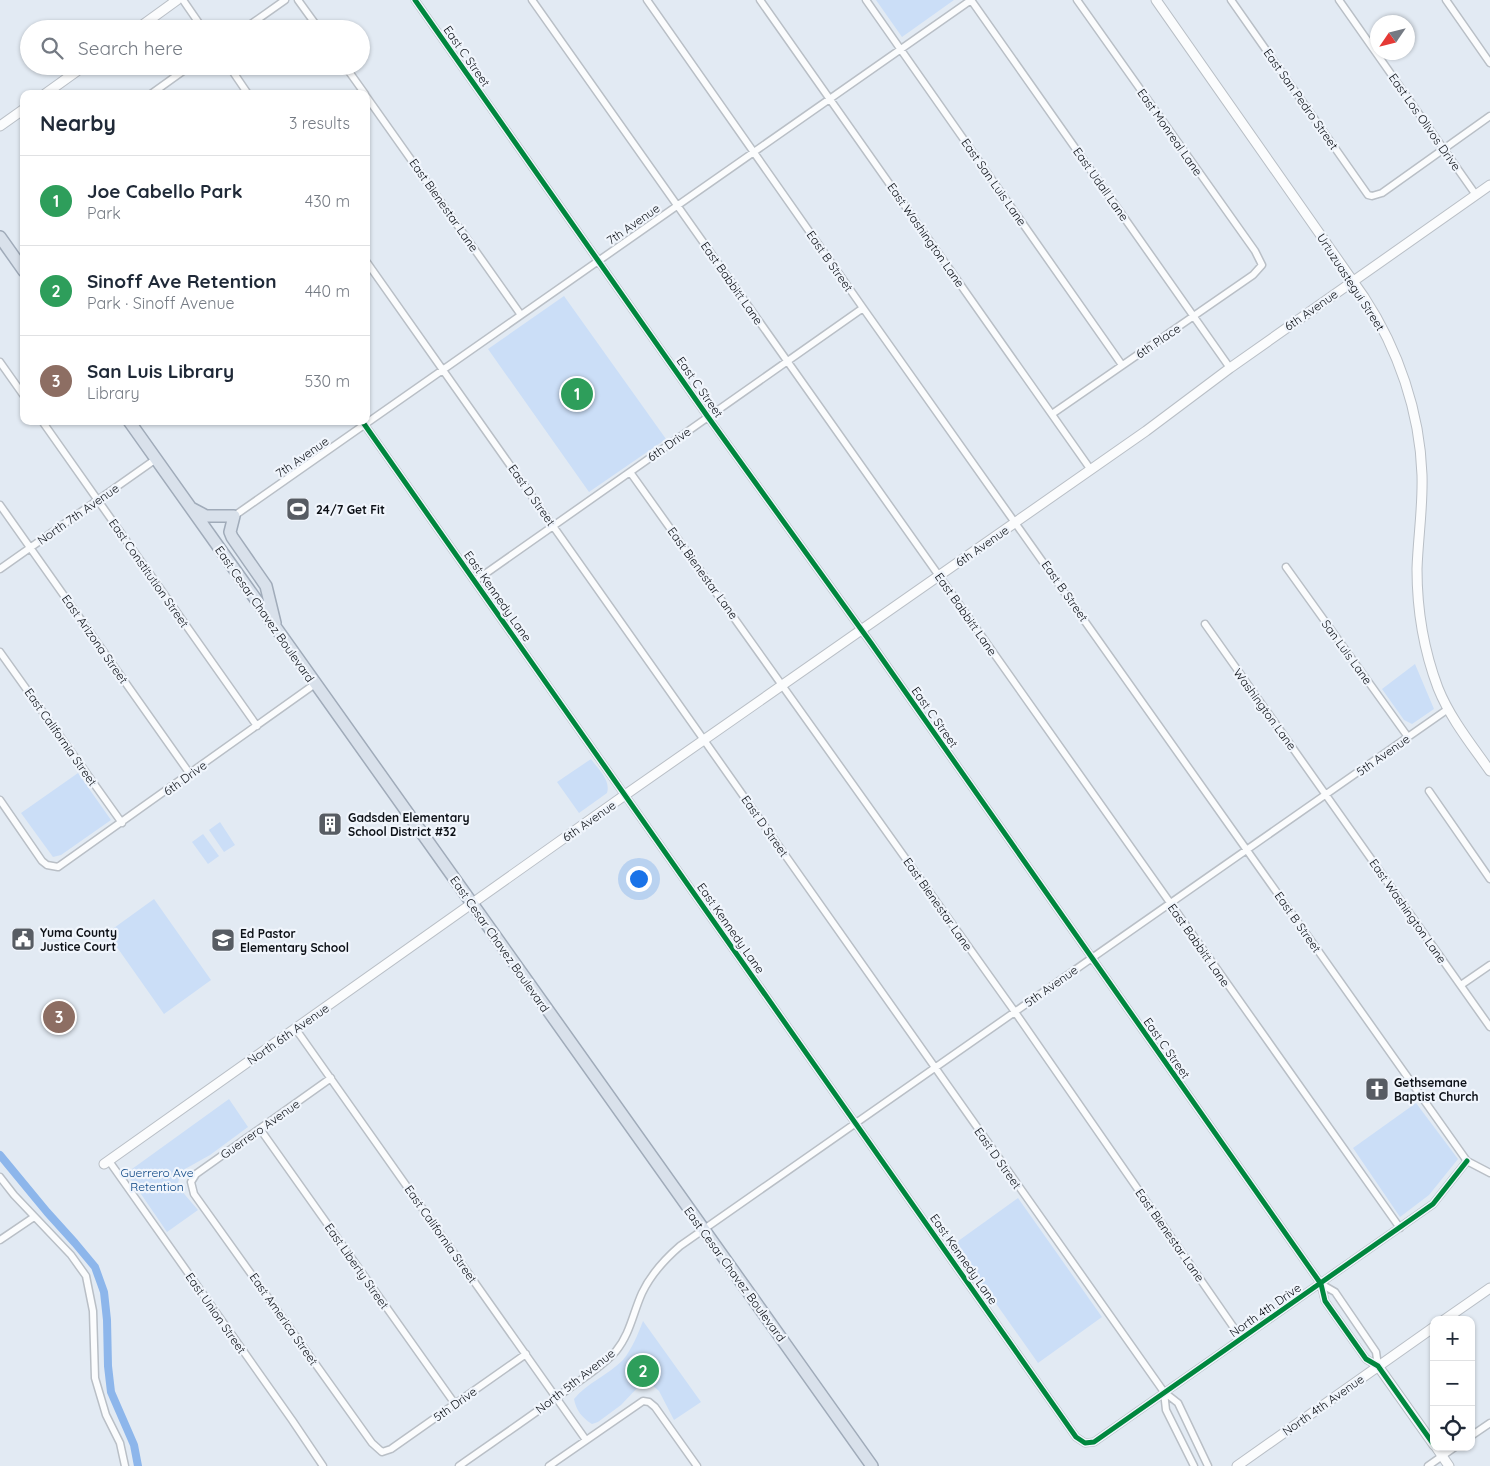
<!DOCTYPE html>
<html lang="en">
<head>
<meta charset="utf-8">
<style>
	:root { --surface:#fff; --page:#f6f6f7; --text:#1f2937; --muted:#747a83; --line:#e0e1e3; --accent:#575c63 }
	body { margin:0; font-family:Quicksand,sans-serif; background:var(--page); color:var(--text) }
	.controls { position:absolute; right:15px; bottom:15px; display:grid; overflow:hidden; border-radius:10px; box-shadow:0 1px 4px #0004 }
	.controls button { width:45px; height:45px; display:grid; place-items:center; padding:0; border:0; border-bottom:1px solid var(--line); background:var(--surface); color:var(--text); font:25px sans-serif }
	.compass { position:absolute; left:1370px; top:15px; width:45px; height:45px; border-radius:50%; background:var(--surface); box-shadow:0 1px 4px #0004; rotate:235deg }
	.you { position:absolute; left:638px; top:878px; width:18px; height:18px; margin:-12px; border:4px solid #fff; border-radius:50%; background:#1a73e8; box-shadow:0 0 0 8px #1a73e833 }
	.badge { display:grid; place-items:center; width:32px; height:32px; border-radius:50%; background:var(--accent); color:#fff; font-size:16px; font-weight:700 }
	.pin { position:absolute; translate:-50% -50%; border:2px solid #fff; box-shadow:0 1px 5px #0006 }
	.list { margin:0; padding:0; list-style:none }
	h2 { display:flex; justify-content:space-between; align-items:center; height:65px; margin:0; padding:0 20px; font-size:21px }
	h2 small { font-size:16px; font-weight:400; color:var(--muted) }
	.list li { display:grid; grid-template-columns:32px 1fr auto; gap:15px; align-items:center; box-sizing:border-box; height:90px; padding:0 20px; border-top:1px solid var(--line) }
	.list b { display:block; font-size:19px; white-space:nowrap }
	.list p { margin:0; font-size:16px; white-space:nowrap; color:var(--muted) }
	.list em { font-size:16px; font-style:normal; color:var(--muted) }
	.icon { flex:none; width:28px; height:28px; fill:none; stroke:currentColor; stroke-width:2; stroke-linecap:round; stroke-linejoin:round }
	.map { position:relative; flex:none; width:1490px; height:1466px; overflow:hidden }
	.search { position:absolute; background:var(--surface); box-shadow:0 1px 4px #0004; left:20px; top:20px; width:350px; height:55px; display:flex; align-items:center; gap:12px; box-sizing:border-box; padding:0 18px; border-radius:28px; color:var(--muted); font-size:19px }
	.panel { position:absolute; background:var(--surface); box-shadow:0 1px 4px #0004; left:20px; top:90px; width:350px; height:335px; border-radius:10px }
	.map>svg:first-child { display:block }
</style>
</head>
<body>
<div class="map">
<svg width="1490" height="1466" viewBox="0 0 1490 1466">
	<rect width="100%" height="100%" fill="#e2eaf3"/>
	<!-- green -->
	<path fill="#cbdef7" d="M 876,0 L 954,0 L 902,37 Z
		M 564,296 L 666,439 L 589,492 L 488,349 Z
		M 1415,664 L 1434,709 L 1412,724 L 1404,720 L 1382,689 Z
		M 591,759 C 598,769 611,780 607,793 L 579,813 L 557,782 Z
		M 78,773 L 111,820 L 61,855 L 53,857 L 21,813 Z
		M 220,822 L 235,845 L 224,852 L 209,830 Z
		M 203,834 L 219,856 L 208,864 L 192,842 Z
		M 154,899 L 211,980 L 164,1014 L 107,933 Z
		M 229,1099 L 248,1127 L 210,1155 L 185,1169 L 180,1175 L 178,1183 L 180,1189 L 198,1210 L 167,1232 L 130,1178 L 132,1169 Z
		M 1416,1103 L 1458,1159 L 1429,1195 L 1400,1217 L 1353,1148 Z
		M 1018,1198 L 1102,1317 L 1038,1363 L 954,1244 Z
		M 643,1321 L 701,1402 L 674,1420 L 659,1391 L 652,1385 L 645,1383 L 640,1385 L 621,1405 L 598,1422 L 592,1424 C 582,1418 576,1410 574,1399 C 587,1383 608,1375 623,1360 C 632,1349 638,1334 643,1321 Z"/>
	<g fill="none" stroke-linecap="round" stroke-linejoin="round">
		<!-- canal -->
		<path stroke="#8db6eb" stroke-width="8" d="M 0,1155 L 47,1212 L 75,1243 L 95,1267 L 104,1292 L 107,1320 L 108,1366 L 111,1392 L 134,1445 L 138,1466"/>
		<!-- street casing -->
		<g stroke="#b9bfc6" stroke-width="9">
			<path id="street" d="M 183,0 L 203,29
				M 298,0 L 319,29
				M 415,0 L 708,417 L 871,643 L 1321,1284 L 1325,1301 L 1366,1359 L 1378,1366
				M 532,0 L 1400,1228
				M 647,0 L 863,308 L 1467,1161 L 1490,1173
				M 760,0 L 1091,470
				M 866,0 L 1122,365
				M 971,0 L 1230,368
				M 1231,0 L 1368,195 L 1372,196 L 1382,193 L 1490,116
				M 1339,0 L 1476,195
				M 1446,0 L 1490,63
				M 244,29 L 285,0
				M 229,66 L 248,94
				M 345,66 L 365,94
				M 151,94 L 190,66
				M 366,96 L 521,315
				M 366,261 L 1164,1392 L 1178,1403 L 1208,1466
				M 0,362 L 24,396
				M 1052,414 L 1253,275 L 1262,265 L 1255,251 L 1077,0
				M 42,421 L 257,726
				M 362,421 L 1076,1437 L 1085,1443 L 1094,1442 L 1433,1204 L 1467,1161
				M 630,472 L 1015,1012 L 1241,1338
				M 0,505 L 190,774
				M 234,516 L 971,0
				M 1286,567 L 1408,737
				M 0,569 L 156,459
				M 475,581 L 863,308
				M 1205,624 L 1490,1027
				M 0,652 L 122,823
				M 1429,791 L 1490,879
				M 0,800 L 42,861 L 47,865 L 58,867 L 315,684
				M 1461,985 L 1490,965
				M 295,1028 L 586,1440
				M 331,1078 L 196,1174 L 191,1182 L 194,1194 L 372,1443 L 382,1452 L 391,1449 L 526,1354
				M 260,1129 L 455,1404
				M 109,1161 L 292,1420 L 323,1466
				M 0,1177 L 14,1195 L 71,1255 L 86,1276 L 93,1311 L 95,1378 L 106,1415 L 120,1443 L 125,1466
				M 0,1240 L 34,1217
				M 1321,1284 L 1335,1292 L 1376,1352 L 1378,1366
				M 1164,1392 L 1166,1410 L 1194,1466
				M 1471,1436 L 1490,1423
				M 459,1466 C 496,1440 534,1414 571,1387 C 586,1376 604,1365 616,1351 C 630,1334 633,1313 642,1293 C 651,1274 665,1259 680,1246 L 1448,709
				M 549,1466 L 643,1401 L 649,1402 L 655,1407 L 697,1466
				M 1428,1466 L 1455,1447"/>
		</g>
		<!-- secondary casing -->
		<g stroke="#b9bfc6" stroke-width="11">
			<path id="secondary" d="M 1156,0 L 1364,297 C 1398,349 1420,412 1422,475 C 1423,507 1418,538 1417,569 C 1417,609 1424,651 1438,688 C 1450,718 1471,744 1490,771
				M 137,29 L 177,0
				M 45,94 L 84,66
				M 0,126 L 24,109
				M 104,1164 L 625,795 L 1146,431 L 1230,368 L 1490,185
				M 1444,1320 L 1490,1288
				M 1378,1366 L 1434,1445
				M 1436,1447 L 1449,1466
				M 1237,1466 L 1434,1327"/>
		</g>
		<!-- highway casing -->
		<g stroke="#a0abb9" stroke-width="14">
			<path id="highway" d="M 0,237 L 24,271
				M 129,421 L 872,1466
				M 191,508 L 206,516 L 234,516 L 230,532 L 232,537 L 266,586 L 275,623"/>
		</g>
		<!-- street -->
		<use href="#street" stroke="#fbfcfd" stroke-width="6"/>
		<!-- secondary -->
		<use href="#secondary" stroke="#fbfcfd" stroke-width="9"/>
		<!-- highway -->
		<use href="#highway" stroke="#d9e1eb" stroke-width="11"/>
		<!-- cycleway casing -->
		<g stroke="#f0f5fc" stroke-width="8">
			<path id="cycleway" d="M 415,0 L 708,417 L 871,643 L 1321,1284 L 1325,1301 L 1366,1359 L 1378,1366 L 1434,1445
				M 362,421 L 1076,1437 L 1085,1443 L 1094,1442 L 1433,1204 L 1467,1161"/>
		</g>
		<!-- cycleway -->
		<use href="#cycleway" stroke="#00873e" stroke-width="5"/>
	</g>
	<!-- icons -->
	<defs>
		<g id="stadium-square" transform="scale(1.25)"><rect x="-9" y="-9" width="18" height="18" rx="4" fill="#575c63" stroke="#f0f5fc"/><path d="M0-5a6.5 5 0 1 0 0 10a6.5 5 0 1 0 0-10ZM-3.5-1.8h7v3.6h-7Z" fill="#fff"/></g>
		<g id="building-square" transform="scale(1.25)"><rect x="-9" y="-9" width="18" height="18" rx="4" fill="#575c63" stroke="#f0f5fc"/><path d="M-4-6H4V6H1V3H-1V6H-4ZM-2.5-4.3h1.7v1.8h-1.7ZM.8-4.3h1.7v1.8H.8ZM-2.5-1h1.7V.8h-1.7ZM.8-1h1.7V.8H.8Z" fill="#fff"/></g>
		<g id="civic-square" transform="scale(1.25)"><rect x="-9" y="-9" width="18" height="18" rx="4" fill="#575c63" stroke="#f0f5fc"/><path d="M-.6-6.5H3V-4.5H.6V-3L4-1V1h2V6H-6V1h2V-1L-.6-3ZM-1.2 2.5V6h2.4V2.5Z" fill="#fff"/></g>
		<g id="school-square" transform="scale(1.25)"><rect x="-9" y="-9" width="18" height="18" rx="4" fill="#575c63" stroke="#f0f5fc"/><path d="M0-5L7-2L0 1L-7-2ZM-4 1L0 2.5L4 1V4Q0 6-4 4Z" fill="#fff"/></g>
		<g id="church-square" transform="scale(1.25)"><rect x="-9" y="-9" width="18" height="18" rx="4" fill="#575c63" stroke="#f0f5fc"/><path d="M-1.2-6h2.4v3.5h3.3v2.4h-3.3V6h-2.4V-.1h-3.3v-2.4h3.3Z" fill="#fff"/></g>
	</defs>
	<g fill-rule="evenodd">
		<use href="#stadium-square" x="298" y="509"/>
		<use href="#building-square" x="330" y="824"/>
		<use href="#civic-square" x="23" y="939"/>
		<use href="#school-square" x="223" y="940"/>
		<use href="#church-square" x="1377" y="1089"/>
	</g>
	<g text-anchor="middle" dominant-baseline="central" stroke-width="4.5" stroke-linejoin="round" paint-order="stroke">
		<!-- street labels -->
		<g font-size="12" fill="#0c1016" stroke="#f0f5fc">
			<text transform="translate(467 56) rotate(55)">East C Street</text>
			<text transform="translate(1301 99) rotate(55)">East San Pedro Street</text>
			<text transform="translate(1425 122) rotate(55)">East Los Olivos Drive</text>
			<text transform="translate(1170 132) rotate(55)">East Monreal Lane</text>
			<text transform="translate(994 182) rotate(55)">East San Luis Lane</text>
			<text transform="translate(1101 184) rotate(55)">East Udall Lane</text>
			<text transform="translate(444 205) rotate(55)">East Bienestar Lane</text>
			<text transform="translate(633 224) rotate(-35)">7th Avenue</text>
			<text transform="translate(926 235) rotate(55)">East Washington Lane</text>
			<text transform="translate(830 261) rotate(55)">East B Street</text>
			<text transform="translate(1351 282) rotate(57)">Urtuzuastegui Street</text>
			<text transform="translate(732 283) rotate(55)">East Babbitt Lane</text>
			<text transform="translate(1311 310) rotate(-35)">6th Avenue</text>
			<text transform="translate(1158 341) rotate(-34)">6th Place</text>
			<text transform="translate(700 387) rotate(55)">East C Street</text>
			<text transform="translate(669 444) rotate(-35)">6th Drive</text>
			<text transform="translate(302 457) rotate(-35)">7th Avenue</text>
			<text transform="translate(532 495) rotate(55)">East D Street</text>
			<text transform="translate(78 514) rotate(-35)">North 7th Avenue</text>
			<text transform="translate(982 546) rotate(-35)">6th Avenue</text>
			<text transform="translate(149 573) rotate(55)">East Constitution Street</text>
			<text transform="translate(703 573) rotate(54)">East Bienestar Lane</text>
			<text transform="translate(1065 591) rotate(55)">East B Street</text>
			<text transform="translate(498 596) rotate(55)">East Kennedy Lane</text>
			<text transform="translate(265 614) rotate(55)">East Cesar Chavez Boulevard</text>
			<text transform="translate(966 614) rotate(55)">East Babbitt Lane</text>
			<text transform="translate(95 639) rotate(55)">East Arizona Street</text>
			<text transform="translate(1347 652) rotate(54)">San Luis Lane</text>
			<text transform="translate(1265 709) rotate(54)">Washington Lane</text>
			<text transform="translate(935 717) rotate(55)">East C Street</text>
			<text transform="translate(61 737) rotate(55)">East California Street</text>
			<text transform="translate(1383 755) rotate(-35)">5th Avenue</text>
			<text transform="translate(185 778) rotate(-36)">6th Drive</text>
			<text transform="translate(589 821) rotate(-35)">6th Avenue</text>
			<text transform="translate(765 826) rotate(55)">East D Street</text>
			<text transform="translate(938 904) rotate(55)">East Bienestar Lane</text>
			<text transform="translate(1408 911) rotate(55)">East Washington Lane</text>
			<text transform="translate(1298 922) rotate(55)">East B Street</text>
			<text transform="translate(731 928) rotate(55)">East Kennedy Lane</text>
			<text transform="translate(500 944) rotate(55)">East Cesar Chavez Boulevard</text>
			<text transform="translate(1199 945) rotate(55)">East Babbitt Lane</text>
			<text transform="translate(1051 986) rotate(-35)">5th Avenue</text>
			<text transform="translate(288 1034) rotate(-35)">North 6th Avenue</text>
			<text transform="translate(1167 1048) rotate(55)">East C Street</text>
			<text transform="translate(260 1129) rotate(-35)">Guerrero Avenue</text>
			<text transform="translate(998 1158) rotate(55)">East D Street</text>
			<text transform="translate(441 1234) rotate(55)">East California Street</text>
			<text transform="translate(1170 1235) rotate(55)">East Bienestar Lane</text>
			<text transform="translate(964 1259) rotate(55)">East Kennedy Lane</text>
			<text transform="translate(357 1266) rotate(55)">East Liberty Street</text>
			<text transform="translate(735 1274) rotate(54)">East Cesar Chavez Boulevard</text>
			<text transform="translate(1265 1310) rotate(-35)">North 4th Drive</text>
			<text transform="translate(216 1313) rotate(55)">East Union Street</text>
			<text transform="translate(284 1319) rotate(55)">East America Street</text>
			<text transform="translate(575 1381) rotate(-38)">North 5th Avenue</text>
			<text transform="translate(455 1404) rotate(-35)">5th Drive</text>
			<text transform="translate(1323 1405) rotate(-35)">North 4th Avenue</text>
		</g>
		<!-- poi labels -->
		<g font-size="12" font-weight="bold" fill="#0c1016" stroke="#f0f5fc" text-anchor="start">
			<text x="316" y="509">24/7 Get Fit</text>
			<text x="348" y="817">Gadsden Elementary<tspan x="348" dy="14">School District #32</tspan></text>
			<text x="40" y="932">Yuma County<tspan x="40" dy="14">Justice Court</tspan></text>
			<text x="240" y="933">Ed Pastor<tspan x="240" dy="14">Elementary School</tspan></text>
			<text x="1394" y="1082">Gethsemane<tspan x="1394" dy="14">Baptist Church</tspan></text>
		</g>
		<!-- park labels -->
		<g font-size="12" fill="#074281" stroke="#f0f5fc">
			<text x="157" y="1172">Guerrero Ave<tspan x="157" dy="14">Retention</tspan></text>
		</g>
	</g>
</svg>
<div class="controls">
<button>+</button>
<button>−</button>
<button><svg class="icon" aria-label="locate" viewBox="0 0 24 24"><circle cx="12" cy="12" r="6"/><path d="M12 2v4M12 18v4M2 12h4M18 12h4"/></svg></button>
</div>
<svg class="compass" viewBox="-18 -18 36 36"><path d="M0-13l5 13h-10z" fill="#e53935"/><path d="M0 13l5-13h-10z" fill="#747a83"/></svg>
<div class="you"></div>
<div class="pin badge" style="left:577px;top:394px;background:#2e9e5b">1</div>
<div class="pin badge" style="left:643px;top:1371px;background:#2e9e5b">2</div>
<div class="pin badge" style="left:59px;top:1017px;background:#8d6e63">3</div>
<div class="search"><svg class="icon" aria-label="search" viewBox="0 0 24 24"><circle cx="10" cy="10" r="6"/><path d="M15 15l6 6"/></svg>Search here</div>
<section class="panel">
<h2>Nearby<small>3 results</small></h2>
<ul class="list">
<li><span class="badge" style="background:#2e9e5b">1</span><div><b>Joe Cabello Park</b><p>Park</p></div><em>430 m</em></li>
<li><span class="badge" style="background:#2e9e5b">2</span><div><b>Sinoff Ave Retention</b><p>Park · Sinoff Avenue</p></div><em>440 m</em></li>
<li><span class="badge" style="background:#8d6e63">3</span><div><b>San Luis Library</b><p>Library</p></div><em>530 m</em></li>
</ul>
</section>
</div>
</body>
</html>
